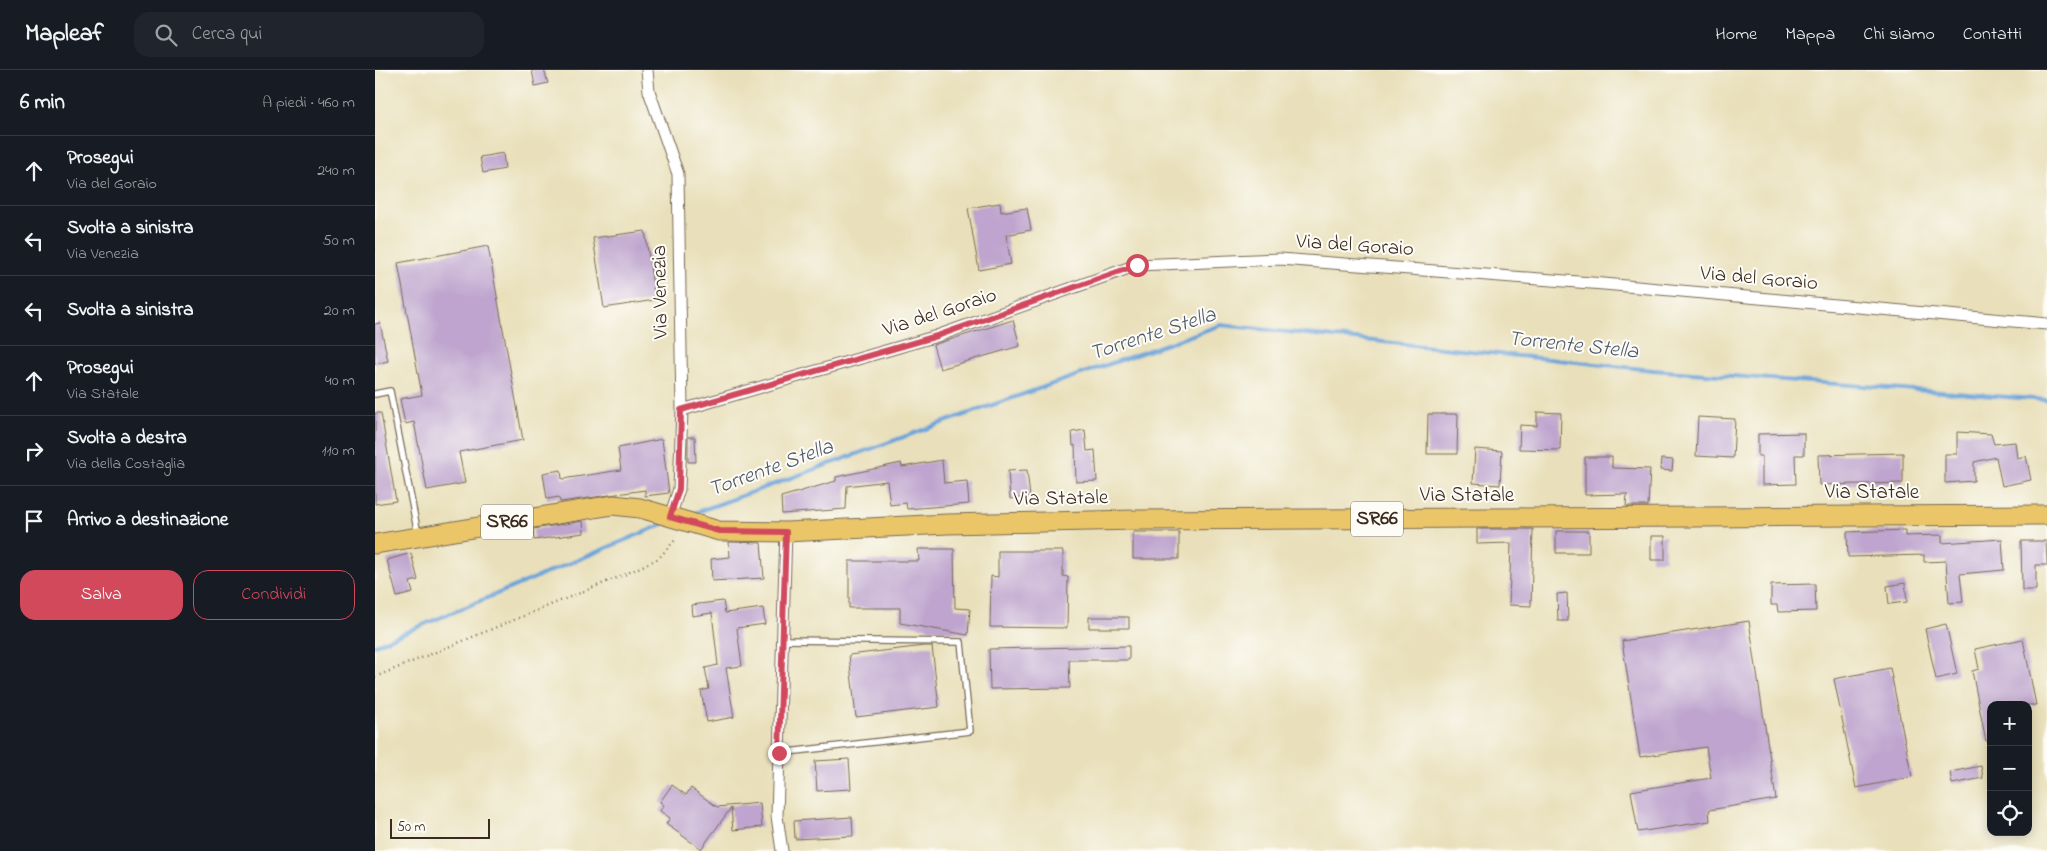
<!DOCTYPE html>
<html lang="it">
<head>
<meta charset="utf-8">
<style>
	:root { --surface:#171b24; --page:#20242c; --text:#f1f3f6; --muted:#9ea1a6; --line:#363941; --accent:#d1495b }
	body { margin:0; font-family:"Indie Flower",sans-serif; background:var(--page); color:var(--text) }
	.controls { position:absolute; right:15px; bottom:15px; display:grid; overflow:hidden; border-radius:10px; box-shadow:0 2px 12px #0003 }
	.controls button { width:45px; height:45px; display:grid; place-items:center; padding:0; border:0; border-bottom:1px solid var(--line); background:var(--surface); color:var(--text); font:25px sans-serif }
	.scale { position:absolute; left:15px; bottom:12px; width:100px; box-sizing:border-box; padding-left:5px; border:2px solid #3b2a1e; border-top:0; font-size:14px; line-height:18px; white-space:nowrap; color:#3b2a1e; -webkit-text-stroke:4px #fdfcf7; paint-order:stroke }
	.stop { position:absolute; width:15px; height:15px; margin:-11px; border:4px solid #d1495b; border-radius:50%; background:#fff }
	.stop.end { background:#d1495b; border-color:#fff; box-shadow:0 1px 5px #0008 }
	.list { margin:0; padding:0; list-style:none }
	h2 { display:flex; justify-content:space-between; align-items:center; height:65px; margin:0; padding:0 20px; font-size:21px }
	h2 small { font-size:16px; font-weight:400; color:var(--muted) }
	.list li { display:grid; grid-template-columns:32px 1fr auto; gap:15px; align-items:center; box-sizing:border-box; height:70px; padding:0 20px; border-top:1px solid var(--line) }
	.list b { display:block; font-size:19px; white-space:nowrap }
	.list p { margin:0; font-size:16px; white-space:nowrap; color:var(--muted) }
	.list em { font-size:16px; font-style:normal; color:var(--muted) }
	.actions { display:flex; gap:10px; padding:15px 20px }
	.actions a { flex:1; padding:11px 0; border:1px solid var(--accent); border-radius:15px; text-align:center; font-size:18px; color:var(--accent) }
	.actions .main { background:var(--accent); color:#fff }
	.icon { flex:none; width:28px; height:28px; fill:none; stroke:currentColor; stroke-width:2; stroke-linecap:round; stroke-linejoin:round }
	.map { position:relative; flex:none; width:1672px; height:781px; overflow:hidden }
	header { display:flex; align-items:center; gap:30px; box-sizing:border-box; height:70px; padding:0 25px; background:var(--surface); border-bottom:1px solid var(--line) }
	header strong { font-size:24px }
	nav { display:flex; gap:28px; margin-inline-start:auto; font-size:18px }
	.search { width:350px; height:45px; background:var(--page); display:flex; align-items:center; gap:12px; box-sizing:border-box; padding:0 18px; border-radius:15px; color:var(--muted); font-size:19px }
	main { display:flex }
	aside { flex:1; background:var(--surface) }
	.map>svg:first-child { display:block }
</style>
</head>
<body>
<header>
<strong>Mapleaf</strong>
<div class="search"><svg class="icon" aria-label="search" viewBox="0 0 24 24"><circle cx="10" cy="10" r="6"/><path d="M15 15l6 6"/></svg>Cerca qui</div>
<nav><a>Home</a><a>Mappa</a><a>Chi siamo</a><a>Contatti</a></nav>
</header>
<main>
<aside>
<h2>6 min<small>A piedi · 460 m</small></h2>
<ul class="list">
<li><svg class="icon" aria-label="ahead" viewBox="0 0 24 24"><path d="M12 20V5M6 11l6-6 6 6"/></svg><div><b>Prosegui</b><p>Via del Goraio</p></div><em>240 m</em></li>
<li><svg class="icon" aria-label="left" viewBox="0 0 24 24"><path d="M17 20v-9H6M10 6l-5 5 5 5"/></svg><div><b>Svolta a sinistra</b><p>Via Venezia</p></div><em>50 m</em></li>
<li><svg class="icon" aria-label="left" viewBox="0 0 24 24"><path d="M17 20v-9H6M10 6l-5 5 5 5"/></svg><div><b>Svolta a sinistra</b></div><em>20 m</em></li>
<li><svg class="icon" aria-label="ahead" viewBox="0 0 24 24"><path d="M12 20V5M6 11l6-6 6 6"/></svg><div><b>Prosegui</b><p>Via Statale</p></div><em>40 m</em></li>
<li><svg class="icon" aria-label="right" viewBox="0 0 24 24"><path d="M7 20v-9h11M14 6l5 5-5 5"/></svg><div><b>Svolta a destra</b><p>Via della Costaglia</p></div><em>110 m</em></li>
<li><svg class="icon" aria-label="arrive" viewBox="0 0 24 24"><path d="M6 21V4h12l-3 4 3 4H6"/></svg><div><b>Arrivo a destinazione</b></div></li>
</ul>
<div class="actions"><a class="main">Salva</a><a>Condividi</a></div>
</aside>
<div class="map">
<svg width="1672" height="781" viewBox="0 0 1672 781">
	<rect width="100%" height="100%" fill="#fdfcf7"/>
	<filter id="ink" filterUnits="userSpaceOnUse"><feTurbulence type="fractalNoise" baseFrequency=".02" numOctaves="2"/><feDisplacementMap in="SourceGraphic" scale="10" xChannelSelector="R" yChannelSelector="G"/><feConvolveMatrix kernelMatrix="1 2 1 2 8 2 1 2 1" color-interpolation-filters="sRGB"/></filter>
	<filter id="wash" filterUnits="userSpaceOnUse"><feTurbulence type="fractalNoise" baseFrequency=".0096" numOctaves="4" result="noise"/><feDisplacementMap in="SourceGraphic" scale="20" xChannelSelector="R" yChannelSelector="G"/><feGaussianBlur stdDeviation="1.12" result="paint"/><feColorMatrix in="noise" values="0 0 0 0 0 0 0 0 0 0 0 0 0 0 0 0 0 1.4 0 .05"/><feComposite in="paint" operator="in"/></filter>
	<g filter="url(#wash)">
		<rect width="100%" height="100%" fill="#e9e0bb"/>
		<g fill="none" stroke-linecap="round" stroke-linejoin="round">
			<!-- stream -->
			<path stroke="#6aa3d9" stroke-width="4" d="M 314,445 L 589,345 L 846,255 L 1278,300 L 1672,330
				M 0,575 L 291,453"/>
		</g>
		<g id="blocks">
			<!-- building -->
			<path fill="#bea4ce" d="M 157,0 L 169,0 L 173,13 L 160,16 Z
				M 128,83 L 130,99 L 108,103 L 105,87 Z
				M 625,133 L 626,142 L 652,138 L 656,160 L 631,165 L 636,194 L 604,200 L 593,138 Z
				M 270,161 L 280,230 L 229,238 L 218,168 Z
				M 113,176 L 148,370 L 84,382 L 90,413 L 52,420 L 39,352 L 30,354 L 25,329 L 47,325 L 23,193 Z
				M 638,250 L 645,276 L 565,299 L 558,275 Z
				M 5,253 L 13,291 L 0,294 L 0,254 Z
				M 1162,342 L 1186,343 L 1185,380 L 1144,379 L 1145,355 L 1162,356 Z
				M 0,343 L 6,343 L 21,431 L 0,434 Z
				M 1053,344 L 1083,344 L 1082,384 L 1052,384 Z
				M 1323,347 L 1360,349 L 1358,388 L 1321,386 Z
				M 710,360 L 712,381 L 720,380 L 722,411 L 701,412 L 700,375 L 698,376 L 697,362 Z
				M 1582,362 L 1616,364 L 1619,374 L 1640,372 L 1642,388 L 1651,386 L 1656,410 L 1627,416 L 1621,387 L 1599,392 L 1599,411 L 1570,413 L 1570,384 L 1582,384 Z
				M 1429,363 L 1429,385 L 1420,385 L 1421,414 L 1387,415 L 1387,386 L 1383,386 L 1383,364 Z
				M 313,367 L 320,367 L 321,392 L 313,392 Z
				M 287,369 L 294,423 L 270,426 L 270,420 L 185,432 L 184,427 L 172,429 L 168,403 L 186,400 L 187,409 L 246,400 L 243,378 Z
				M 1100,379 L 1127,381 L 1125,415 L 1098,413 Z
				M 1528,383 L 1528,413 L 1444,415 L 1443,385 Z
				M 1210,387 L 1237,387 L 1237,398 L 1275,399 L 1273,436 L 1251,436 L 1252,424 L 1210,425 Z
				M 1286,389 L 1298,390 L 1297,401 L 1285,400 Z
				M 567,390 L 569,413 L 592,411 L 594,434 L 532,439 L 531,433 L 515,435 L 512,411 L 472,416 L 471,439 L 407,444 L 406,427 L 461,411 L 461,407 L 526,393 L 527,397 Z
				M 652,400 L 655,427 L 635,429 L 633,401 Z
				M 208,451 L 209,463 L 159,470 L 158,459 Z
				M 1102,459 L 1158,459 L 1156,536 L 1134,535 L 1136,473 L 1102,474 Z
				M 1530,460 L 1530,466 L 1567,465 L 1567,473 L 1627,469 L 1629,500 L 1585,504 L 1588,532 L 1574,533 L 1571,491 L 1549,492 L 1549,485 L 1473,487 L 1472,462 Z
				M 1181,461 L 1214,461 L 1214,483 L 1181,483 Z
				M 758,462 L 804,462 L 804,489 L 758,489 Z
				M 1276,466 L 1290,466 L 1290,490 L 1276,490 Z
				M 1646,471 L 1671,471 L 1672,495 L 1661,495 L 1661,520 L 1647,520 Z
				M 354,472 L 386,473 L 389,508 L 337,511 L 336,489 L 355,487 Z
				M 543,479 L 579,479 L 580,538 L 595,539 L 593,565 L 525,553 L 525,538 L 474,538 L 474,491 L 544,491 Z
				M 623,481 L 688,481 L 688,506 L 693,507 L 692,558 L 615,557 L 616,506 L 623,507 Z
				M 36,483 L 43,510 L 35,512 L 38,523 L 22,527 L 12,490 Z
				M 1530,513 L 1532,532 L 1514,534 L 1512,516 Z
				M 1440,514 L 1441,541 L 1403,542 L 1402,535 L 1396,535 L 1396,515 Z
				M 1192,523 L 1193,551 L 1183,551 L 1182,524 Z
				M 348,531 L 350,543 L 388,538 L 390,554 L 362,558 L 367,596 L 351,598 L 359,647 L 332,652 L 326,621 L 334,619 L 330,598 L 343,595 L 337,543 L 317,546 L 316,535 Z
				M 714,547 L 754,547 L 754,558 L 714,558 Z
				M 1374,551 L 1401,729 L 1334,740 L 1335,751 L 1263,762 L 1256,721 L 1336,708 L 1331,677 L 1265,687 L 1247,571 Z
				M 1571,554 L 1582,604 L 1561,609 L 1550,559 Z
				M 1648,569 L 1661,635 L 1616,635 L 1616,671 L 1611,671 L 1597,601 L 1604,599 L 1600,579 Z
				M 549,576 L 557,576 L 564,637 L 481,647 L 474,585 Z
				M 754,576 L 754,590 L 694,590 L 695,618 L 615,619 L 614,579 Z
				M 1515,598 L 1537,707 L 1481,718 L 1459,609 Z
				M 474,689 L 476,719 L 442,721 L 440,691 Z
				M 1606,696 L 1608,708 L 1577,714 L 1575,702 Z
				M 297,715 L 311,725 L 316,718 L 342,737 L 385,733 L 387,757 L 358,760 L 356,738 L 326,779 L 291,754 L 295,748 L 285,741 L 289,735 L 285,732 Z
				M 477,747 L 478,766 L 420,769 L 419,751 Z"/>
		</g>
	</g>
	<g filter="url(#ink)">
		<use href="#blocks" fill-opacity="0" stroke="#786a55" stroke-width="1"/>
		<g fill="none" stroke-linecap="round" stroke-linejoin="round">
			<!-- lane casing -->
			<g stroke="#786a55" stroke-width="8">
				<path id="lane" d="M 0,324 L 15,321 L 43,464
					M 404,683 L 595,661 L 586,572 L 407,570"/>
			</g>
			<!-- street casing -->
			<g stroke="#786a55" stroke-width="13">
				<path id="street" d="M 272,0 L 274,21 L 303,104 L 307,340 L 304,419 L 295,447
					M 307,340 L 562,266 L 762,195 L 905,189 L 1229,214 L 1672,254
					M 407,781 L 402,746 L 411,462"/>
			</g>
			<!-- primary casing -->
			<g stroke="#786a55" stroke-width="21">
				<path id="primary" d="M 0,474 L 238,435 L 265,438 L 344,461 L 411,462 L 572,454 L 761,450 L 1672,445"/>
			</g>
			<!-- path -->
			<path stroke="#786a55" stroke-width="2.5" stroke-dasharray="1 4" stroke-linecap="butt" d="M 0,607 L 251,504 L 284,488 L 300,470"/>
			<!-- lane -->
			<use href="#lane" stroke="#fff" stroke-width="5.5"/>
			<!-- street -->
			<use href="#street" stroke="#fff" stroke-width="11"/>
			<!-- primary -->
			<use href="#primary" stroke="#ebc669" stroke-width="19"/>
		</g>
	</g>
	<g fill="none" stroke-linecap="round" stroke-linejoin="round" filter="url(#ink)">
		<!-- route -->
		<path stroke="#d1495b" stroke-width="6" d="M 404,683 L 411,462 L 344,461 L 295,447 L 304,419 L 306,340 L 562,266 L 762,195"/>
	</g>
	<g text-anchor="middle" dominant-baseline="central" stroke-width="4" stroke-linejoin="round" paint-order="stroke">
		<!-- shield labels -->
		<g fill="#fdfcf7" stroke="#75695f" stroke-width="1">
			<rect x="976" y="431.5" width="52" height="35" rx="4"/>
			<rect x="106" y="434.5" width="52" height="35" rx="4"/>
		</g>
		<g font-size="20" font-weight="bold" fill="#3b2a1e">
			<text x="1002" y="449">SR66</text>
			<text x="132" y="452">SR66</text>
		</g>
		<!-- street labels -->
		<g font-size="21" fill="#3b2a1e" stroke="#fdfcf7">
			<text transform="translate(980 176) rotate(4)">Via del Goraio</text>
			<text transform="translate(1384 209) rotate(5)">Via del Goraio</text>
			<text transform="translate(286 222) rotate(-91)">Via Venezia</text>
			<text transform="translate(565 243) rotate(-18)">Via del Goraio</text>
			<text x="1497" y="423">Via Statale</text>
			<text x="1092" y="426">Via Statale</text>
			<text transform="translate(686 429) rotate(-1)">Via Statale</text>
		</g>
		<!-- water labels -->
		<g font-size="22" font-style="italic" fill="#4e5a69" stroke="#fdfcf7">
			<text transform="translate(778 265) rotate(-18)">Torrente Stella</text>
			<text transform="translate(1198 276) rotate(6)">Torrente Stella</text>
			<text transform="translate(396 399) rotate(-20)">Torrente Stella</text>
		</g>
	</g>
</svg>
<div class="controls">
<button>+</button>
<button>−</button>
<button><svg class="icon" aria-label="locate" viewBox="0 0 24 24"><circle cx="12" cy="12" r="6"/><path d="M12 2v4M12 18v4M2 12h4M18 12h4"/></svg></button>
</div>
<div class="scale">50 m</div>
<div class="stop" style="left:762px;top:195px"></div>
<div class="stop end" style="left:404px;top:683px"></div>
</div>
</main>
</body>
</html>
